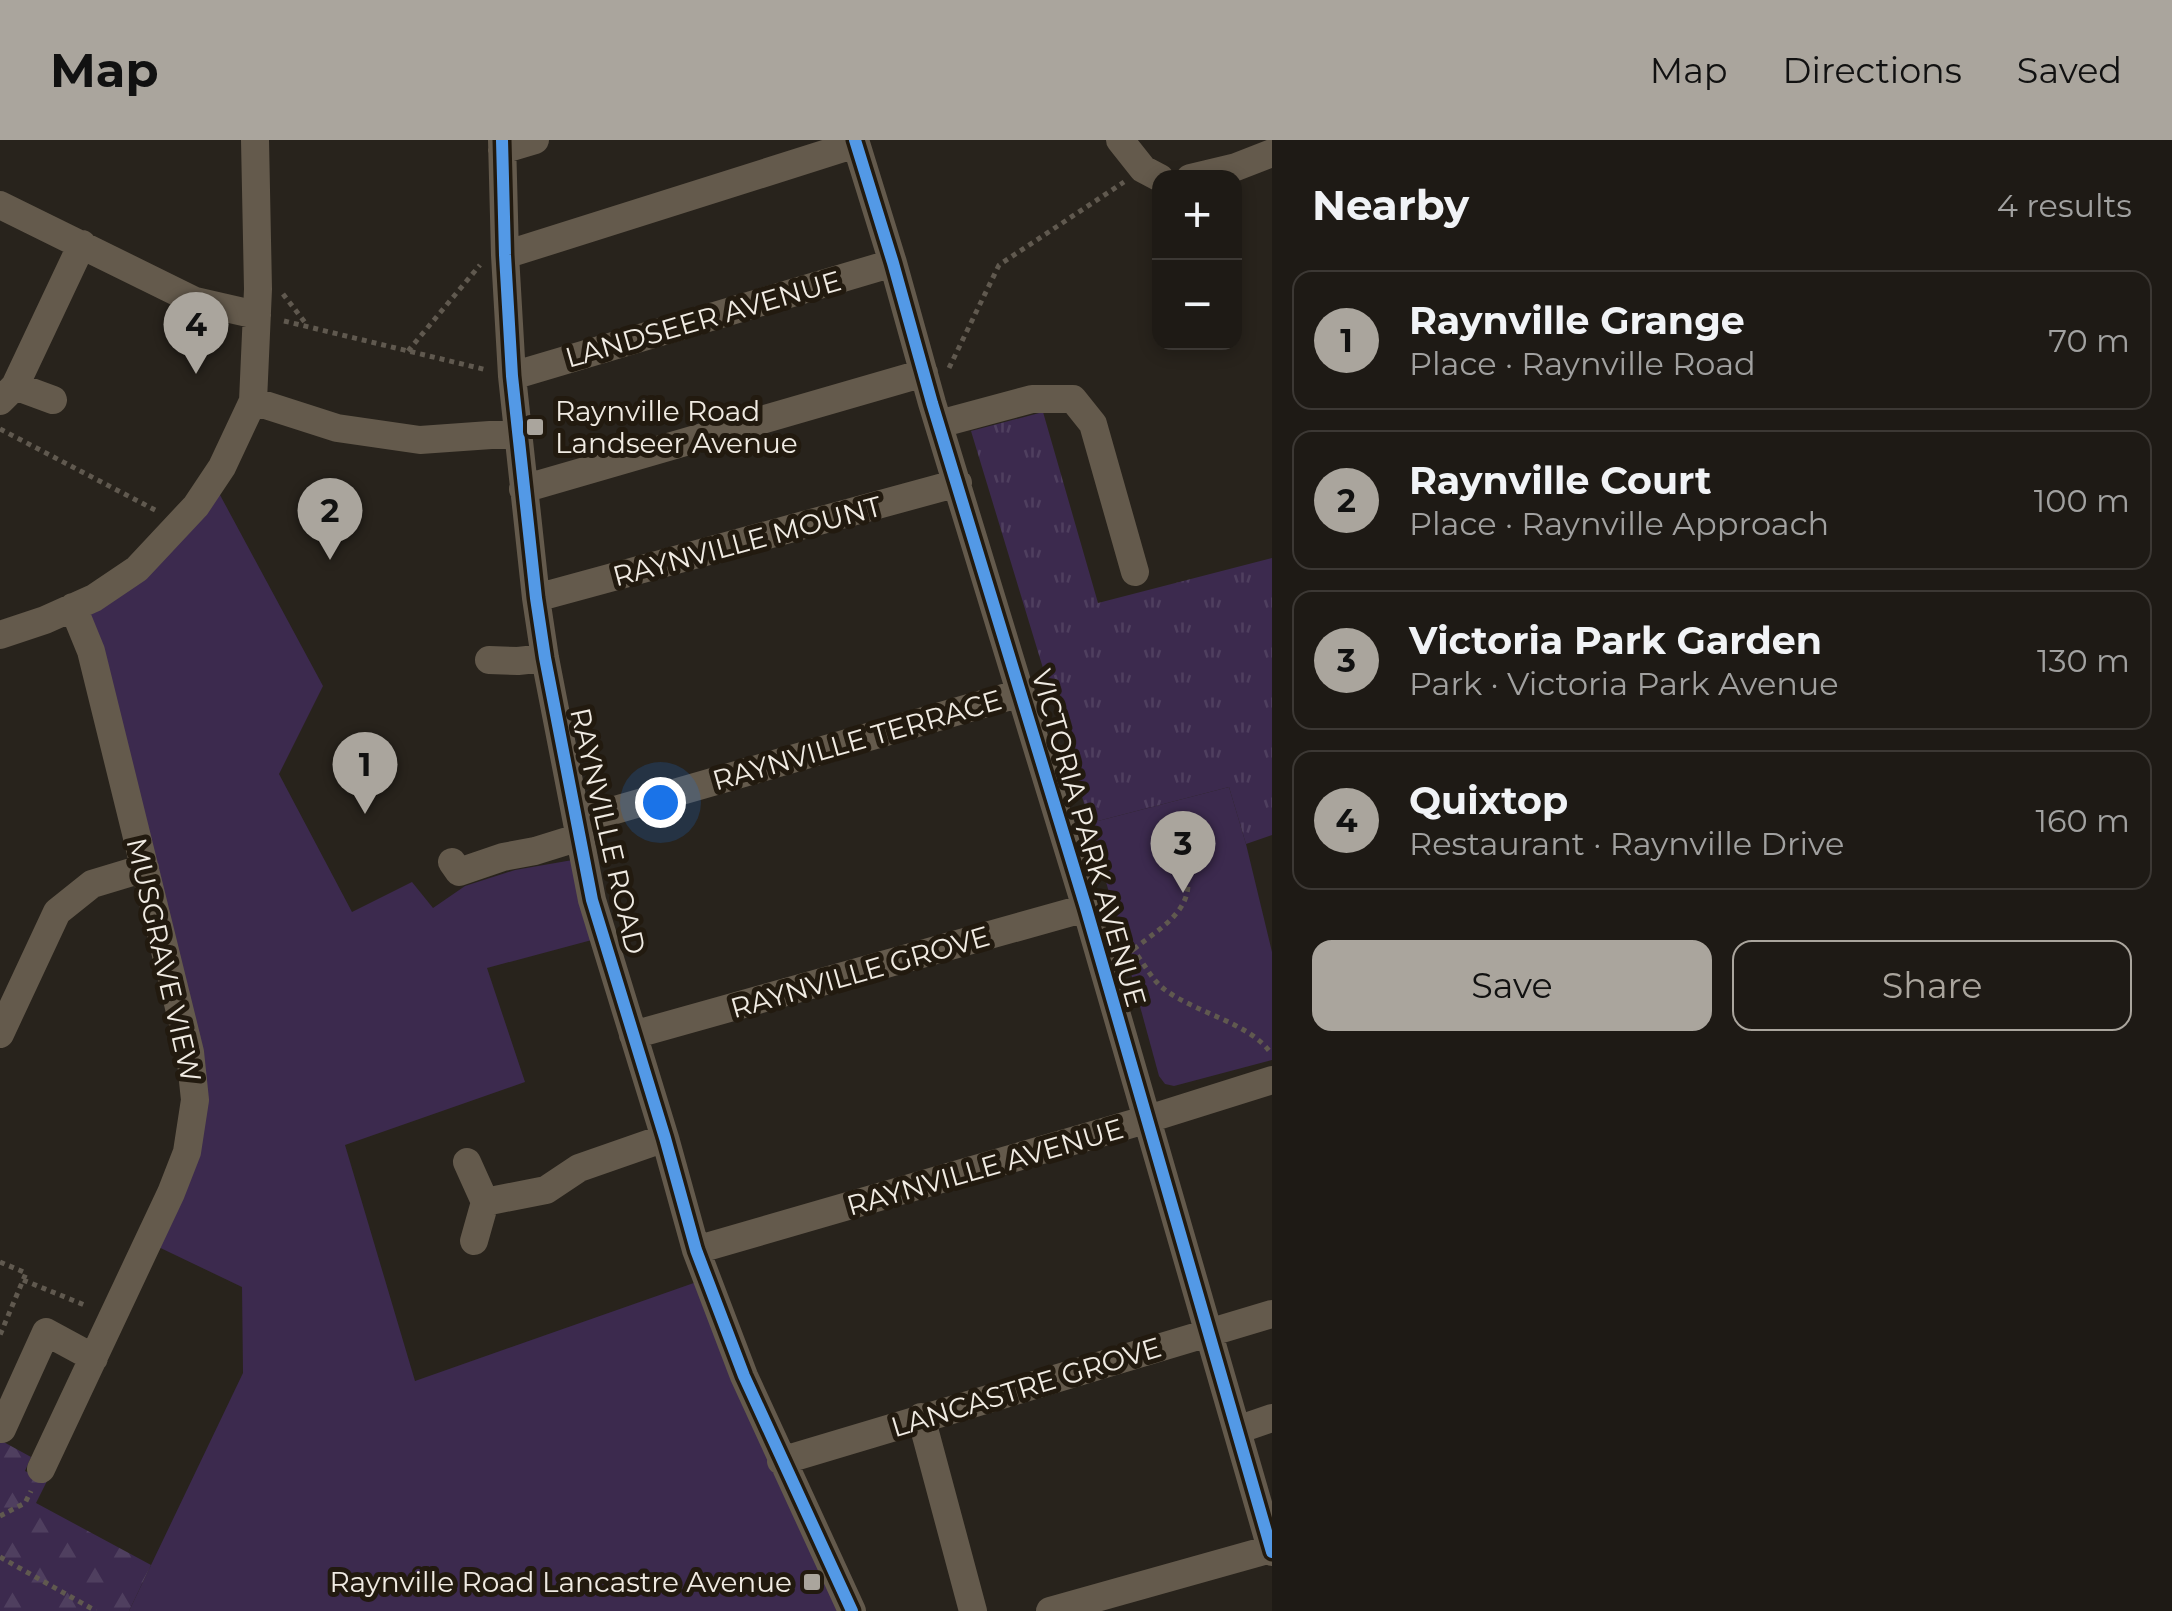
<!DOCTYPE html>
<html lang="en">
<head>
<meta charset="utf-8">
<style>
	:root { --surface:#1e1a15; --page:#2b2722; --text:#f1f3f6; --muted:#a1a1a0; --line:#3c3834; --accent:#aaa59d }
	body { margin:0; font-family:Montserrat,sans-serif; background:var(--page); color:var(--text) }
	.controls { position:absolute; right:30px; top:30px; display:grid; overflow:hidden; border-radius:20px; box-shadow:0 5px 15px #0003 }
	.controls button { width:90px; height:90px; display:grid; place-items:center; padding:0; border:0; border-bottom:2px solid var(--line); background:var(--surface); color:var(--text); font:50px sans-serif }
	.you { position:absolute; left:660px; top:662px; width:35px; height:35px; margin:-25px; border:8px solid #fff; border-radius:50%; background:#1a73e8; box-shadow:0 0 0 15px #1a73e833 }
	.badge { display:grid; place-items:center; width:65px; height:65px; border-radius:50%; background:var(--accent); color:#111; font-size:32px; font-weight:700 }
	.pin { position:absolute; translate:-50% -82px; filter:drop-shadow(0 2px 5px #0008) }
	.pin::after { content:''; position:absolute; top:52px; width:35px; height:30px; background:inherit; clip-path:polygon(0 0,100% 0,50% 100%) }
	.list { margin:0; padding:0; list-style:none }
	h2 { display:flex; justify-content:space-between; align-items:center; height:130px; margin:0; padding:0 40px; font-size:42px }
	h2 small { font-size:32px; font-weight:400; color:var(--muted) }
	.list li { display:grid; grid-template-columns:65px 1fr auto; gap:30px; align-items:center; box-sizing:border-box; height:140px; margin:0 20px 20px; padding:0 20px; border:2px solid var(--line); border-radius:20px }
	.list b { display:block; font-size:38px; white-space:nowrap }
	.list p { margin:0; font-size:32px; white-space:nowrap; color:var(--muted) }
	.list em { font-size:32px; font-style:normal; color:var(--muted) }
	.actions { display:flex; gap:20px; padding:30px 40px }
	.actions a { flex:1; padding:22px 0; border:2px solid var(--accent); border-radius:20px; text-align:center; font-size:35px; color:var(--accent) }
	.actions .main { background:var(--accent); color:#111 }
	.map { position:relative; flex:none; width:1272px; height:1471px; overflow:hidden }
	header { display:flex; align-items:center; gap:60px; box-sizing:border-box; height:140px; padding:0 50px; background:var(--accent); color:#111 }
	header strong { font-size:48px }
	nav { display:flex; gap:55px; margin-inline-start:auto; font-size:35px }
	main { display:flex }
	aside { flex:1; background:var(--surface) }
	.map>svg:first-child { display:block }
</style>
</head>
<body>
<header>
<strong>Map</strong>
<nav><a>Map</a><a>Directions</a><a>Saved</a></nav>
</header>
<main>
<div class="map">
<svg width="1272" height="1471" viewBox="0 0 1272 1471">
	<defs>
		<pattern id="forest-firs" width="22" height="20" patternUnits="userSpaceOnUse" patternTransform="scale(2.5)"><rect width="22" height="20" fill="#3c2a4e"/><path d="M5 1l3.5 6h-7zM16 11l3.5 6h-7z" fill="#4f3f5f"/></pattern>
		<pattern id="park-tufts" width="24" height="20" patternUnits="userSpaceOnUse" patternTransform="scale(2.5)"><rect width="24" height="20" fill="#3c2a4e"/><path d="M3 7l-1-3M5 7V3M7 7l1-3M15 17l-1-3M17 17v-4M19 17l1-3" fill="none" stroke="#4f3f5f"/></pattern>
	</defs>
	<rect width="100%" height="100%" fill="#28231c"/>
	<!-- green -->
	<path fill="#3c2a4e" d="M 213,342 L 323,546 L 279,634 L 352,772 L 412,742 L 433,768 L 465,746 L 515,730 L 584,718 L 603,797 L 487,828 L 525,942 L 345,1005 L 415,1241 L 708,1138 L 844,1471 L 129,1471 L 243,1233 L 242,1147 L 148,1102 L 195,960 L 73,467 L 94,458 Z
		M 1229,647 L 1246,704 L 1272,812 L 1272,920 L 1174,946 L 1165,944 L 1159,936 L 1090,683 Z"/>
	<!-- forest -->
	<path fill="url(#forest-firs)" d="M 0,1300 L 31,1317 L 25,1331 L 47,1341 L 36,1363 L 151,1425 L 129,1471 L 0,1471 Z"/>
	<!-- park -->
	<path fill="url(#park-tufts)" d="M 1043,272 L 1098,463 L 1272,418 L 1272,695 L 1246,704 L 1229,647 L 1090,683 L 971,291 Z"/>
	<g fill="none" stroke-linecap="round" stroke-linejoin="round">
		<!-- path -->
		<path stroke="#60594f" stroke-width="5" stroke-dasharray="5 5" stroke-linecap="butt" d="M 283,154 L 307,185
			M 284,181 L 487,230
			M 408,211 L 480,125
			M 949,228 L 999,125 L 1124,42
			M 0,289 L 157,371
			M 1123,802 C 1141,813 1147,836 1164,849 C 1195,873 1248,882 1270,912
			M 1134,809 C 1161,787 1199,768 1185,727
			M 0,1122 L 26,1133 L 0,1195
			M 23,1140 L 87,1166
			M 0,1376 L 25,1363 L 31,1351
			M 0,1417 L 96,1471"/>
		<!-- minor -->
		<path stroke="#645a4c" stroke-width="28" d="M 502,0 L 505,115 L 512,236 L 536,458 L 545,518 L 592,760 L 665,998 L 696,1110 L 744,1236 L 852,1471
			M 855,0 L 893,123 L 932,263 L 1086,768 L 1272,1412
			M 1120,0 L 1143,29 L 1160,38
			M 502,10 L 535,0
			M 1190,38 L 1236,27 L 1272,13
			M 0,65 L 195,161 L 257,175
			M 505,115 L 856,4
			M 512,236 L 893,123
			M 15,246 L 53,260
			M 0,261 L 15,246 L 82,104
			M 253,261 L 337,288 L 420,300 L 519,293
			M 939,284 L 1032,259 L 1073,259 L 1093,284 L 1135,432
			M 523,349 L 924,233
			M 536,458 L 958,343
			M 0,495 L 45,480 L 94,458 L 137,429 L 196,366 L 222,327 L 253,261 L 258,149 L 255,0
			M 489,520 L 518,521 L 545,518
			M 577,681 L 1021,553
			M 452,722 L 459,732 L 503,717 L 535,711 L 580,697
			M 0,894 L 57,772 L 92,744 L 145,728
			M 633,895 L 1086,768
			M 467,1022 L 485,1062 L 546,1050 L 579,1028 L 665,998
			M 474,1101 L 485,1062
			M 696,1110 L 1145,980 L 1272,940
			M 921,1277 L 973,1471
			M 2,1289 L 46,1192 L 94,1218
			M 1237,1290 L 1272,1278
			M 781,1321 L 1272,1174
			M 41,1329 L 171,1053 L 187,1012 L 195,960 L 190,912 L 91,511 L 73,467
			M 1050,1471 L 1271,1409"/>
		<!-- cycleway casing -->
		<g stroke="#221a0f" stroke-width="19">
			<path id="cycleway" d="M 502,0 L 505,115 L 512,236 L 536,458 L 545,518 L 592,760 L 665,998 L 696,1110 L 744,1236 L 852,1471
				M 855,0 L 893,123 L 932,263 L 1086,768 L 1272,1412"/>
		</g>
		<!-- cycleway -->
		<use href="#cycleway" stroke="#5399e6" stroke-width="12"/>
	</g>
	<!-- markers -->
	<g fill="#aaa59d" stroke="#221a0f" stroke-width="4">
		<rect x="525" y="277" width="20" height="20" rx="5"/>
		<rect x="802" y="1432" width="20" height="20" rx="5"/>
	</g>
	<g text-anchor="middle" dominant-baseline="central" stroke-width="10" stroke-linejoin="round" paint-order="stroke">
		<!-- street labels -->
		<g font-size="28" fill="#f0ebe3" stroke="#221a0f">
			<text transform="translate(703 179) rotate(-16)">LANDSEER AVENUE</text>
			<text transform="translate(747 401) rotate(-15)">RAYNVILLE MOUNT</text>
			<text transform="translate(857 600) rotate(-16)">RAYNVILLE TERRACE</text>
			<text transform="translate(608 691) rotate(77)">RAYNVILLE ROAD</text>
			<text transform="translate(1089 698) rotate(74)">VICTORIA PARK AVENUE</text>
			<text transform="translate(164 820) rotate(77)">MUSGRAVE VIEW</text>
			<text transform="translate(860 832) rotate(-16)">RAYNVILLE GROVE</text>
			<text transform="translate(985 1027) rotate(-16)">RAYNVILLE AVENUE</text>
			<text transform="translate(1026 1247) rotate(-17)">LANCASTRE GROVE</text>
		</g>
		<!-- poi labels -->
		<g font-size="28" fill="#f0ebe3" stroke="#221a0f" text-anchor="start">
			<text x="555" y="271">Raynville Road<tspan x="555" dy="32">Landseer Avenue</tspan></text>
			<text x="792" y="1442" text-anchor="end">Raynville Road Lancastre Avenue</text>
		</g>
	</g>
</svg>
<div class="controls">
<button>+</button>
<button>−</button>
</div>
<div class="you"></div>
<div class="pin badge" style="left:365px;top:674px">1</div>
<div class="pin badge" style="left:330px;top:420px">2</div>
<div class="pin badge" style="left:1183px;top:753px">3</div>
<div class="pin badge" style="left:196px;top:234px">4</div>
</div>
<aside>
<h2>Nearby<small>4 results</small></h2>
<ul class="list">
<li><span class="badge">1</span><div><b>Raynville Grange</b><p>Place · Raynville Road</p></div><em>70 m</em></li>
<li><span class="badge">2</span><div><b>Raynville Court</b><p>Place · Raynville Approach</p></div><em>100 m</em></li>
<li><span class="badge">3</span><div><b>Victoria Park Garden</b><p>Park · Victoria Park Avenue</p></div><em>130 m</em></li>
<li><span class="badge">4</span><div><b>Quixtop</b><p>Restaurant · Raynville Drive</p></div><em>160 m</em></li>
</ul>
<div class="actions"><a class="main">Save</a><a>Share</a></div>
</aside>
</main>
</body>
</html>
